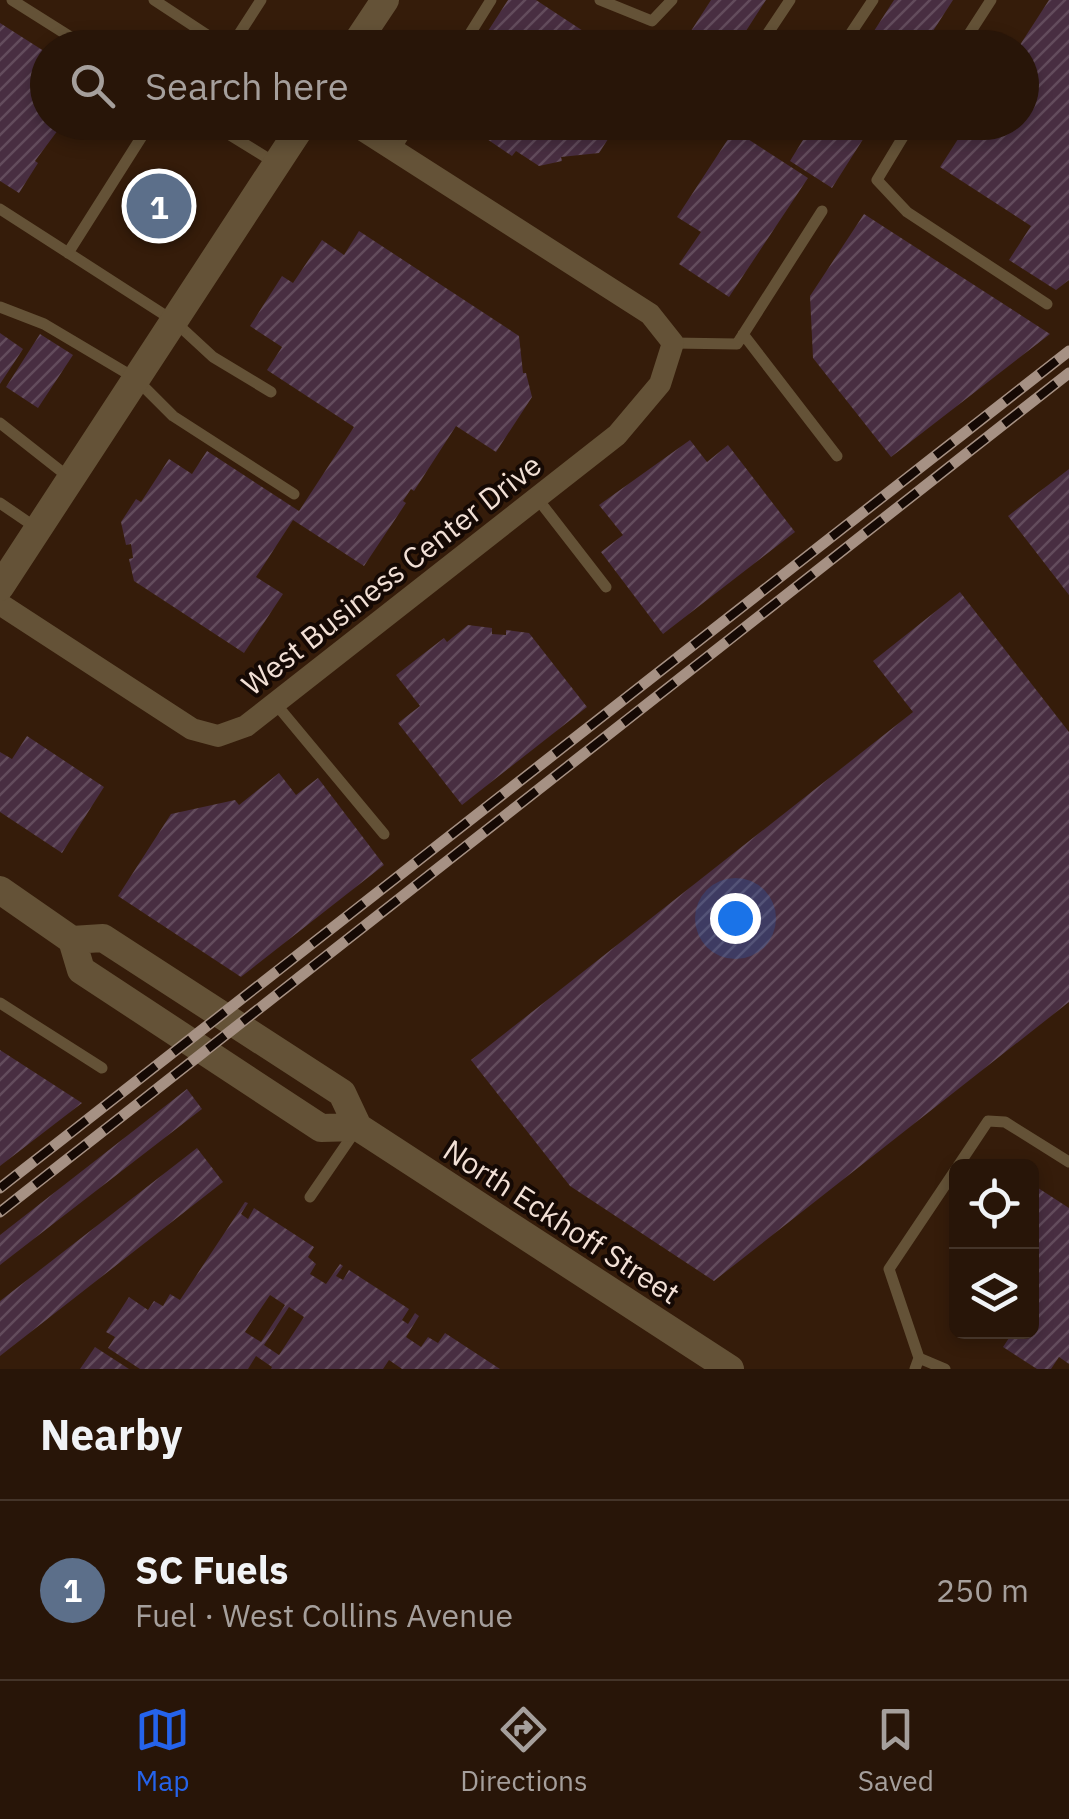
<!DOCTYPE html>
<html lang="en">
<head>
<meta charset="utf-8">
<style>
	:root { --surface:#281508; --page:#301e12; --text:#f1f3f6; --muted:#a59f9c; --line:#443429; --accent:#2563eb }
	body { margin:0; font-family:"IBM Plex Sans",sans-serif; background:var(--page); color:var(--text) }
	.controls { position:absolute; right:30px; bottom:30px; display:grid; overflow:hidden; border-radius:15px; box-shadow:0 5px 15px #0003 }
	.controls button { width:90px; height:90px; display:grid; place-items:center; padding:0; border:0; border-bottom:2px solid var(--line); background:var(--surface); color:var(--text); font:50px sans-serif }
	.you { position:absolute; left:735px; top:918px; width:35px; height:35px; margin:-25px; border:8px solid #fff; border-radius:50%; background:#1a73e8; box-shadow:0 0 0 15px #1a73e833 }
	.badge { display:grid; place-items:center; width:65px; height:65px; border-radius:50%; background:var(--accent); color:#fff; font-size:32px; font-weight:700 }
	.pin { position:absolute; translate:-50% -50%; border:5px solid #fff; box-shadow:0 2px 10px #0006 }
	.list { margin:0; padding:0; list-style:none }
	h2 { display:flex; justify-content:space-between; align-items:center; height:130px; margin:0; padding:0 40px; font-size:42px }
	h2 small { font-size:32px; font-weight:400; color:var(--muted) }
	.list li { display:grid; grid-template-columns:65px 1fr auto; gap:30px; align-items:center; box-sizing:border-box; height:180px; padding:0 40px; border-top:2px solid var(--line) }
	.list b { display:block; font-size:38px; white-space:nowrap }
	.list p { margin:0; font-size:32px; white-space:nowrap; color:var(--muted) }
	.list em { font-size:32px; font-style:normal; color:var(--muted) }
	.icon { flex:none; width:55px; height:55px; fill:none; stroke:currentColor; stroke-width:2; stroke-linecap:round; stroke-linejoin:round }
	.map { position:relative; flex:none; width:1069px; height:1369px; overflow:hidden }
	.search { position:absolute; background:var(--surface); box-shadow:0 5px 15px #0003; left:30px; right:30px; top:30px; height:110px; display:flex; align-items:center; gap:25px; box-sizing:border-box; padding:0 35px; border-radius:55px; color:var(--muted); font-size:38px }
	.sheet { height:310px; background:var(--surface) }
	nav { display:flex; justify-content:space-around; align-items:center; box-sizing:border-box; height:140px; border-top:2px solid var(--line); background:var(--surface); font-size:28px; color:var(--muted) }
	nav a { display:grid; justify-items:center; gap:5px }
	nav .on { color:var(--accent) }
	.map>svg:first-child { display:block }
</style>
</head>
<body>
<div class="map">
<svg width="1069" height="1369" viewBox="0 0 1069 1369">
	<defs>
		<pattern id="building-hatch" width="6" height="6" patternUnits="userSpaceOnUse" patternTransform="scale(2.5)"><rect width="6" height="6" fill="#482e41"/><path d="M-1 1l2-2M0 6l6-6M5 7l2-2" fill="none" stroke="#634c5c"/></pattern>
	</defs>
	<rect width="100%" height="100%" fill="#351c0a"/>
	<!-- building -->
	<path fill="url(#building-hatch)" fill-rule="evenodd" d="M 508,0 L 536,0 L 609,48 L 477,48 Z
		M 711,0 L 766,0 L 735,48 L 680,48 Z
		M 894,0 L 953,0 L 922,48 L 863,48 Z
		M 1049,0 L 1069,0 L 1069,280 L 1056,290 L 1009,260 L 1031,226 L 940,167 L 969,122 L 1022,122 L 1022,48 L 1018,48 Z
		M 0,23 L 47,53 L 42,61 L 48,65 L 48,122 L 64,122 L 35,161 L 38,163 L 19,193 L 0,181 Z
		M 462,122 L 619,122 L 599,153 L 561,157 L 562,161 L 539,166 L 516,151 L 512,156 Z
		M 814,122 L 874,122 L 832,188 L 790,161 Z
		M 734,130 L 808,178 L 729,297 L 679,264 L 701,232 L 677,217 Z
		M 164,172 L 189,187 L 155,241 L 130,225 Z
		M 864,214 L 1050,334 L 891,457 L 813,358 L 810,296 Z
		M 359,231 L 519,336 L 523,373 L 526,373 L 532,397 L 496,452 L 456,426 L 414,491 L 411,489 L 403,501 L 406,503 L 364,566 L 293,520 L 256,577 L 283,594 L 244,653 L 134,581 L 129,559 L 133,558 L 131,544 L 126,545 L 121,522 L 136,499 L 141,502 L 169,459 L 192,474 L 207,451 L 299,511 L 354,427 L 267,370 L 282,347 L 250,326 L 282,276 L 293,283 L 322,240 L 344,255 Z
		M 0,333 L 23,349 L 0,384 Z
		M 40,334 L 73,355 L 38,408 L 6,387 Z
		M 690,440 L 707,462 L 728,445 L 795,532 L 663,634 L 601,552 L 623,535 L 599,505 Z
		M 1069,469 L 1069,595 L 1008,516 Z
		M 960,592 L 1069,732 L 1069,1002 L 714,1281 L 570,1186 L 471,1060 L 913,712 L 873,661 Z
		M 468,625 L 492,628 L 492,634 L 506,635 L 506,630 L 529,633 L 587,707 L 462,805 L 398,723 L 420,706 L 396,675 L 444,638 L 447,642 Z
		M 27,736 L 104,787 L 62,853 L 0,812 L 0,752 L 12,759 Z
		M 279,773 L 296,795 L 318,778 L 384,865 L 241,977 L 118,896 L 171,814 L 235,800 L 239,805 Z
		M 0,1050 L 82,1103 L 0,1166 Z
		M 187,1089 L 202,1109 L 0,1265 L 0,1235 Z
		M 197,1148 L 223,1182 L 0,1356 L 0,1301 Z
		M 1032,1184 L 1069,1208 L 1069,1364 L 1059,1357 L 1051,1369 L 1037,1369 L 1003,1347 L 1013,1332 L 1032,1332 Z
		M 245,1202 L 248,1203 L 241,1214 L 248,1219 L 254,1208 L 314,1247 L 308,1257 L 316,1264 L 310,1274 L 326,1284 L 340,1264 L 343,1266 L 336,1276 L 343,1280 L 349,1270 L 409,1309 L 402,1320 L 408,1324 L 415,1313 L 419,1316 L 406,1337 L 421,1347 L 428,1337 L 438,1343 L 445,1333 L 500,1369 L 402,1369 L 389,1360 L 383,1369 L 271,1369 L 272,1367 L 256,1356 L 248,1369 L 140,1369 L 108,1348 L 115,1337 L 106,1332 L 129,1297 L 148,1310 L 154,1301 L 163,1306 L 170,1294 L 180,1300 ZM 270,1295 L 285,1305 L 261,1342 L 245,1332 ZM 289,1307 L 304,1317 L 279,1355 L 264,1345 Z
		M 95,1347 L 129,1369 L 80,1369 Z"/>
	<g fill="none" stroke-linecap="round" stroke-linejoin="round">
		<!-- service -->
		<path stroke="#645237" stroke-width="11" d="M 12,0 L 88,48
			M 154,0 L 227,48
			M 600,0 L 652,21 L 672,0
			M 230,48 L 261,0
			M 461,48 L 491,0
			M 758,48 L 790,0
			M 841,48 L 873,0
			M 960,48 L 991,0
			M 209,122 L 277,164
			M 750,122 C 766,133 776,138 791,122
			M 912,122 L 877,180 L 907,212 L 1047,304
			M 394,151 L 412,122
			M 0,209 L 174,321 L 213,357 L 271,392
			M 68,253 L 151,122
			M 0,307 L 44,324 L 135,378 L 173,416 L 294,494
			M 743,334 L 837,456
			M 673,343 L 737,344 L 822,211
			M 0,423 L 71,479
			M 537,498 L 606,587
			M 0,503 L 38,529
			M 275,703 L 384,834
			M 0,1003 L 102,1068
			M 958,1166 L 988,1121 L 1005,1122 L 1069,1162
			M 310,1197 L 356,1130
			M 919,1358 L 945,1369
			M 915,1369 L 919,1358 L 889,1269 L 956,1169"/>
		<!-- minor -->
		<path stroke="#645237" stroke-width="22" d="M 0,604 L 192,729 L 218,736 L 246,726 L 617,435 L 660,384 L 673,343 L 650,314 L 350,122"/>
		<!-- tertiary -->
		<path stroke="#645237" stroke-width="28" d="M 353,48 L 385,0
			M 0,587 L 304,122
			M 0,890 L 72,940 L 103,938 L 342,1093 L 358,1127 L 730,1369
			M 72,940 L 81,970 L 321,1128 L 358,1127"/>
		<!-- rail casing -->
		<g stroke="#a69184" stroke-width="11">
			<path id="rail" d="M 0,1188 L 1069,351
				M 0,1212 L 1069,373"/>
		</g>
		<!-- rail -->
		<use href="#rail" stroke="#150904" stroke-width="8" stroke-dasharray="22" stroke-linecap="butt"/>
	</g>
	<g text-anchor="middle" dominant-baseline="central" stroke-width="8" stroke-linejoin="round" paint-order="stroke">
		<!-- street labels -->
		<g font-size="30" fill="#f2e0d6" stroke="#150904">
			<text transform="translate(391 574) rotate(-38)">West Business Center Drive</text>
			<text transform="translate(562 1221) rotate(33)">North Eckhoff Street</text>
		</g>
	</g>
</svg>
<div class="controls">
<button><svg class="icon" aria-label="locate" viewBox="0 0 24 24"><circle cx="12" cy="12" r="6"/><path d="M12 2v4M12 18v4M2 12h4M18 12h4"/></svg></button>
<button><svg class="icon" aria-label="layers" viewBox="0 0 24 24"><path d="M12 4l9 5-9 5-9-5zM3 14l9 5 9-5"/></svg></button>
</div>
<div class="you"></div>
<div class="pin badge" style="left:159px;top:206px;background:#5c6f8a">1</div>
<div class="search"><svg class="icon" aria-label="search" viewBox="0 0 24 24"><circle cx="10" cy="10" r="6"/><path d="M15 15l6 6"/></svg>Search here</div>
</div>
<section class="sheet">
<h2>Nearby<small></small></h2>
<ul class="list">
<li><span class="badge" style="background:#5c6f8a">1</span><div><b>SC Fuels</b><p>Fuel · West Collins Avenue</p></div><em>250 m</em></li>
</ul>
</section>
<nav>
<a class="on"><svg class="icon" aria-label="map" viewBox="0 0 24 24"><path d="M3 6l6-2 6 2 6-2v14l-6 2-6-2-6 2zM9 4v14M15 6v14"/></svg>Map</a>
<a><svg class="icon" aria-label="directions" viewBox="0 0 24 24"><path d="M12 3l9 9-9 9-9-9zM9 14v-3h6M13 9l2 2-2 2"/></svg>Directions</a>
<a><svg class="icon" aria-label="saved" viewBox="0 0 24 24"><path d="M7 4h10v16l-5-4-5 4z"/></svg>Saved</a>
</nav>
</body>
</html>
